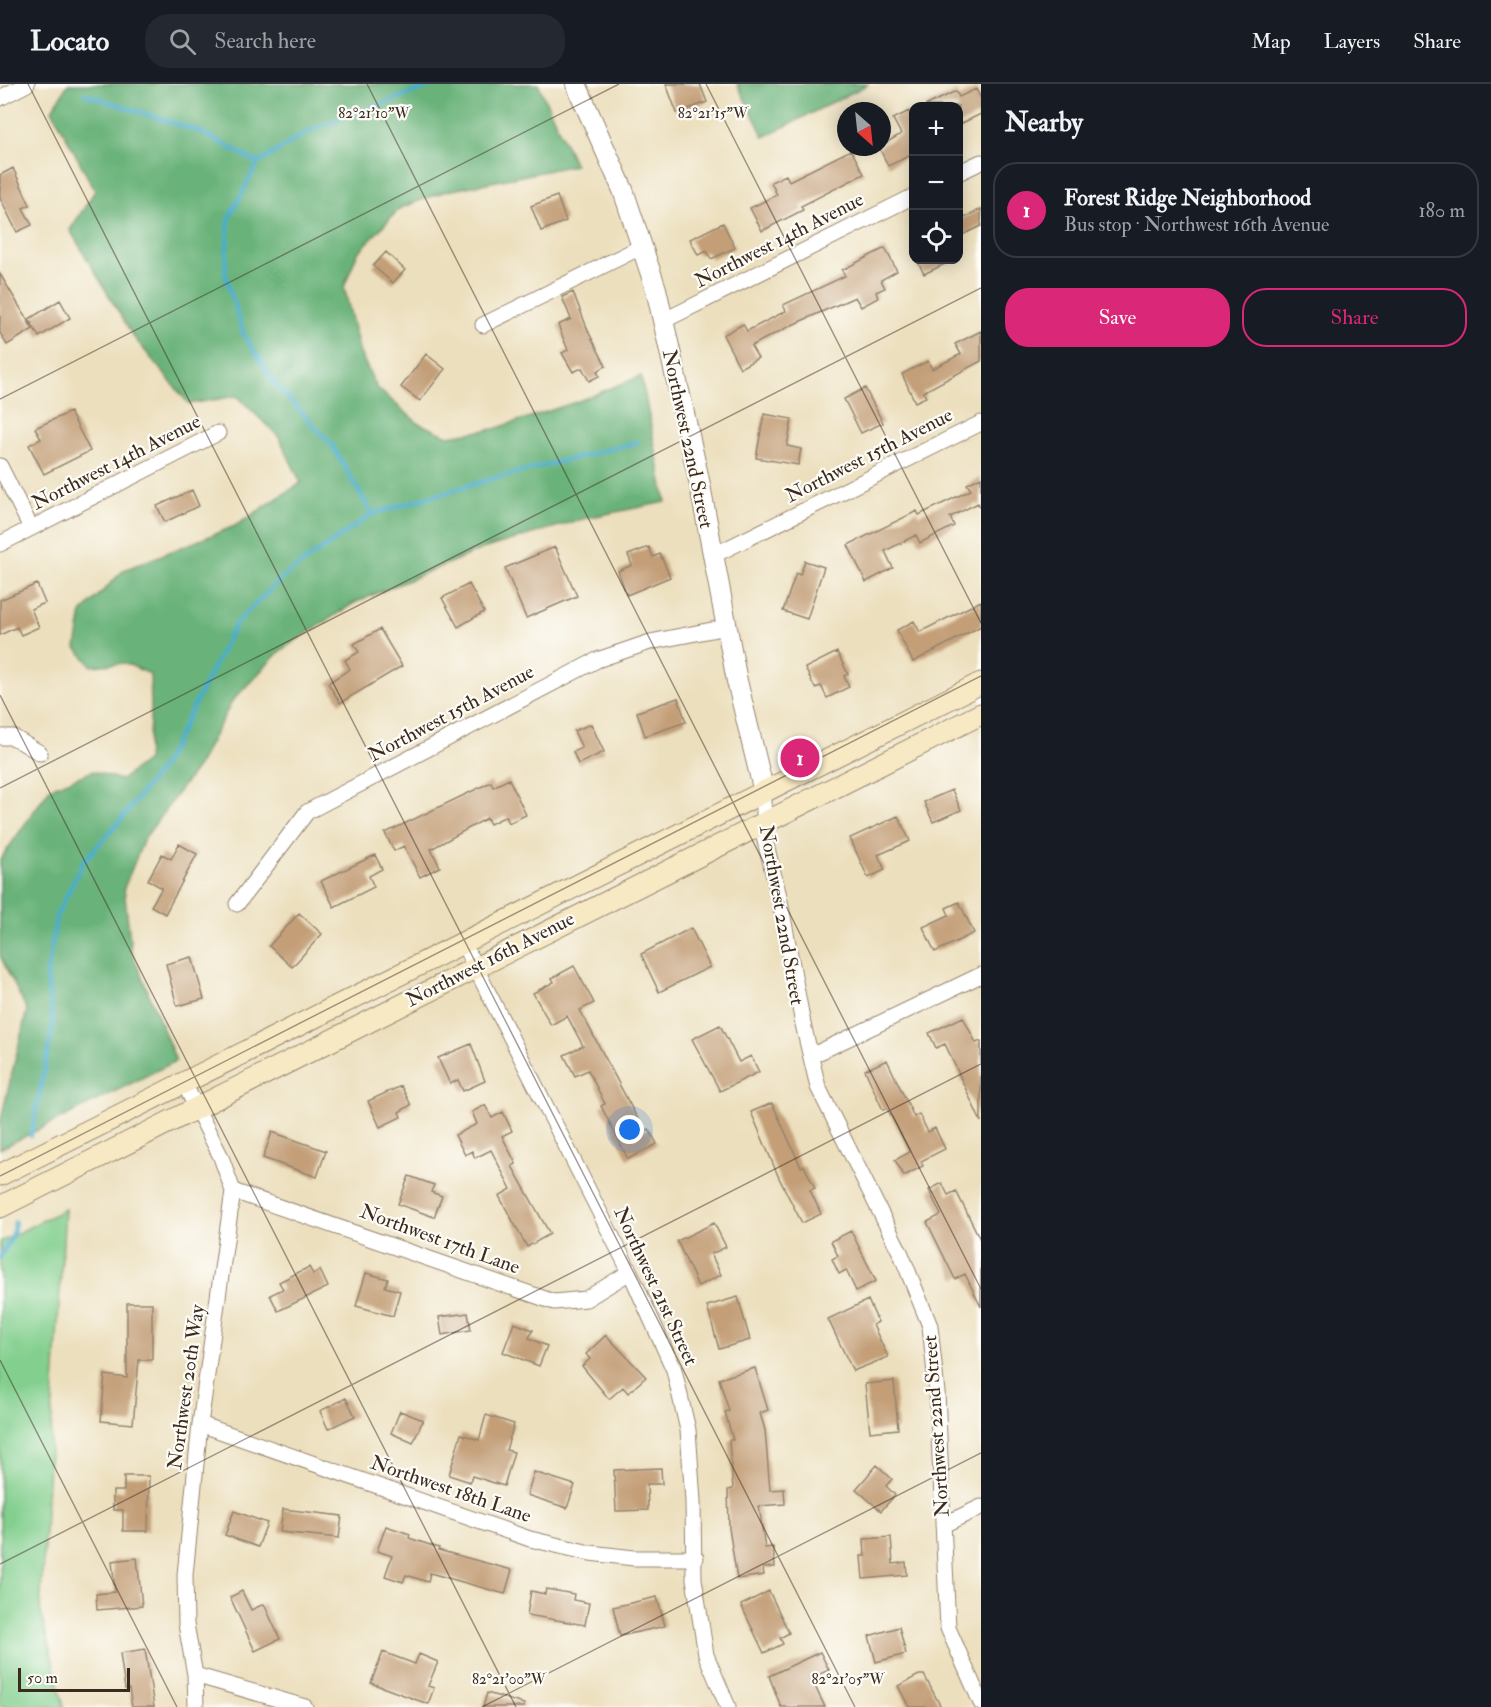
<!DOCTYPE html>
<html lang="en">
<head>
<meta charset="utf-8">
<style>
	:root { --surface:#171b24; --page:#242831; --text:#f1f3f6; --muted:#9ea1a6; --line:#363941; --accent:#db2777 }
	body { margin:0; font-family:"IM FELL Double Pica",serif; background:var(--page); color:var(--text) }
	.controls { position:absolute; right:18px; top:18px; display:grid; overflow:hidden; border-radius:12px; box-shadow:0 3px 15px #0003 }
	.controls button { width:54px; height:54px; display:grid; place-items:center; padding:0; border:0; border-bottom:2px solid var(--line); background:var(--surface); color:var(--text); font:30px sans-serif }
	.compass { position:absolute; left:837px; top:18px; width:54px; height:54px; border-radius:50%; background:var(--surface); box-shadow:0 3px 15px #0003; rotate:153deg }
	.scale { position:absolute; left:18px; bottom:15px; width:112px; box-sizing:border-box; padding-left:6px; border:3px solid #3b2a1e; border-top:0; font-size:16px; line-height:21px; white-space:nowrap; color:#3b2a1e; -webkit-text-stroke:4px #fdfcf7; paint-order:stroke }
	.you { position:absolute; left:630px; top:1046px; width:21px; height:21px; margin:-15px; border:4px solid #fff; border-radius:50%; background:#1a73e8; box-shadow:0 0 0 9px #1a73e833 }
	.badge { display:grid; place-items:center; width:39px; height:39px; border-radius:50%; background:var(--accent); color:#fff; font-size:20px; font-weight:700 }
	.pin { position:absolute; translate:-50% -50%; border:3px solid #fff; box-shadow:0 2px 6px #0006 }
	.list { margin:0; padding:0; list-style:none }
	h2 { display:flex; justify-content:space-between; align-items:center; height:78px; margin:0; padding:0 24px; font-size:26px }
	h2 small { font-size:20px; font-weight:400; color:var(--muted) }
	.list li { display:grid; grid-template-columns:39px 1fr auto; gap:18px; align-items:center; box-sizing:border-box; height:96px; margin:0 12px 12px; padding:0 12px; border:2px solid var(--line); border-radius:24px }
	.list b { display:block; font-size:22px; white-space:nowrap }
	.list p { margin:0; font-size:20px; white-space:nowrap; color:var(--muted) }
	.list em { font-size:20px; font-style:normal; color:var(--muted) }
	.actions { display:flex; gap:12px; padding:18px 24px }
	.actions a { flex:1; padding:14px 0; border:2px solid var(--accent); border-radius:24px; text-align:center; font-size:21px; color:var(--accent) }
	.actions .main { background:var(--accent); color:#fff }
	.icon { flex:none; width:33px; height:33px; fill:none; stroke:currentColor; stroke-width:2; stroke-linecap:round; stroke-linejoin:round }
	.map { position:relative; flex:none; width:981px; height:1623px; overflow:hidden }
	header { display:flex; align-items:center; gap:36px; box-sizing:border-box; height:84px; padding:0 30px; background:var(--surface); border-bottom:2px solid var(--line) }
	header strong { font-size:28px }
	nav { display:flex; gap:33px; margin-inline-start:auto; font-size:21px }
	.search { width:420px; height:54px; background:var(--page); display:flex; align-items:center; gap:15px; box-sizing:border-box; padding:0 21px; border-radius:24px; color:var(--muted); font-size:22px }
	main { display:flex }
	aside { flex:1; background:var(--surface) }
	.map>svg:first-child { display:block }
</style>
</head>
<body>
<header>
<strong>Locato</strong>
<div class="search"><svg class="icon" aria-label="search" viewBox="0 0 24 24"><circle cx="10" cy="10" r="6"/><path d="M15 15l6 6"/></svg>Search here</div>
<nav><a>Map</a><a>Layers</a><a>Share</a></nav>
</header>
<main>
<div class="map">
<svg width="981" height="1623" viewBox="0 0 981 1623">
	<rect width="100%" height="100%" fill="#fdfcf7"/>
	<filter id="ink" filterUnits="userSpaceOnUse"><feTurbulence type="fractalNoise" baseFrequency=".0167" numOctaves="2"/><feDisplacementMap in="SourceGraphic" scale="12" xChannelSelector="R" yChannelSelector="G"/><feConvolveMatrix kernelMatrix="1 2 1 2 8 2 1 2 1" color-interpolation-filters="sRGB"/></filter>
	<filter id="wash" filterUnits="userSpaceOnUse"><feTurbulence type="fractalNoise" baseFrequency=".008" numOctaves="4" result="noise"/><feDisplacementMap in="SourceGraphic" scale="24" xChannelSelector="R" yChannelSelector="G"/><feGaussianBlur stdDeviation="1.35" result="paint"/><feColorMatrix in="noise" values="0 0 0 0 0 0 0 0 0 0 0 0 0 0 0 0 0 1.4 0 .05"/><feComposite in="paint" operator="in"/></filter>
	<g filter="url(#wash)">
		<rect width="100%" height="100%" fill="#ecdfbd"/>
		<!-- green -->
		<path fill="#82cf8e" stroke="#5e7c56" stroke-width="1.5" d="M 65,1125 L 40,1525 L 64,1623 L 0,1623 L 0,1158 Z"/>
		<!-- forest -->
		<path fill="#69b279" stroke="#526e4c" stroke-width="1.5" d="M 68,0 L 538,0 L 575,81 L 443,108 L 400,124 L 357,170 L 344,203 L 360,269 L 377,304 L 418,339 L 448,352 L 494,345 L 576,318 L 641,292 L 666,418 L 586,434 L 482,465 L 354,519 L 281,566 L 233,616 L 197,683 L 144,755 L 124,804 L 131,866 L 176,977 L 0,1065 L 0,1039 L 27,926 L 0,872 L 0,776 L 50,704 L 93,687 L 121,696 L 147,676 L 151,624 L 150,590 L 125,579 L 92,582 L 76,564 L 82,528 L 124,486 L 235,442 L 301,399 L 279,353 L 237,312 L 189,320 L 133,252 L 70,146 L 95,107 L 52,26 Z
			M 737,0 L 869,0 L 764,53 Z"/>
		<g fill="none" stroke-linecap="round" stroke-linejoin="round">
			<!-- stream -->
			<path stroke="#4badca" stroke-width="4.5" d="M 85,10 L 201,48 L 258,79
				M 372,430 L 491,395 L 638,358
				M 31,1052 L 53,942 L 47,891 L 56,833 L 83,778 L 119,738 L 164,680 L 236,539 L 284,492 L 372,430 L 332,361 L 275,300 L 243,249 L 225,189 L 229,134 L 258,79 L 311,46 L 436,0
				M 0,1173 L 12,1153 L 15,1138"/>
		</g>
		<g id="blocks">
			<!-- building -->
			<path fill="#c39e77" d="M 666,0 L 700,0 L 707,18 L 677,29 Z
				M 976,5 L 981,15 L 981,30 L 958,41 L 958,22 L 925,22 L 956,7 L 959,13 Z
				M 909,27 L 914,37 L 914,76 L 911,71 L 888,82 L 879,63 L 901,50 L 893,35 Z
				M 851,66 L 864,90 L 801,122 L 803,126 L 762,147 L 750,124 L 777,111 L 771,98 L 786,91 L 789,97 Z
				M 13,84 L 30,121 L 23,124 L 32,141 L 17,148 L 0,114 L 0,91 Z
				M 557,112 L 566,137 L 541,147 L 531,122 Z
				M 981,125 L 981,142 L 958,153 L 958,137 Z
				M 723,139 L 735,164 L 711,175 L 707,167 L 698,171 L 690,155 Z
				M 885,164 L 897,187 L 881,196 L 885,204 L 876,208 L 878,214 L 861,223 L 855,213 L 792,241 L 751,262 L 758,274 L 740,284 L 723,251 L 743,240 L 747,247 L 786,227 L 783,221 L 845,192 L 842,186 Z
				M 386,168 L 405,186 L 393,199 L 373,182 Z
				M 917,176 L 953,176 L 924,190 Z
				M 0,190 L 33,245 L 7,261 L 0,249 Z
				M 573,208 L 589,249 L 606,282 L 597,287 L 599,292 L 589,297 L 582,284 L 573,288 L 562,269 L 568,266 L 558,241 L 571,235 L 562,213 Z
				M 60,216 L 70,234 L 39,253 L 29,235 Z
				M 981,247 L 981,277 L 923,308 L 926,313 L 915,318 L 902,290 L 928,277 L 932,285 L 961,270 L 955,260 Z
				M 426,270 L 445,285 L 420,317 L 401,303 Z
				M 865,304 L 883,339 L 861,349 L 844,315 Z
				M 70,328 L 90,367 L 44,390 L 29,361 L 41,355 L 35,344 Z
				M 764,330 L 792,335 L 787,362 L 801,365 L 798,381 L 756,374 Z
				M 981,393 L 981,426 L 978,419 L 950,433 L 954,442 L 920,459 L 916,451 L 885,467 L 893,484 L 866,498 L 848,461 L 917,427 L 919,431 L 971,406 L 967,400 Z
				M 192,406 L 199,422 L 165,438 L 157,422 Z
				M 555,463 L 577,512 L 526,534 L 505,484 Z
				M 649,463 L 653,473 L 660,470 L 670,493 L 627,511 L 618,487 L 632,481 L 628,471 Z
				M 805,477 L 824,483 L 807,535 L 783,527 L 796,489 L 800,491 Z
				M 37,500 L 45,519 L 31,525 L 39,543 L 21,551 L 17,543 L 0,551 L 0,516 Z
				M 469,500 L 484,528 L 458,543 L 442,514 Z
				M 981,517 L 981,542 L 913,578 L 897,546 L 914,537 L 920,548 Z
				M 380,545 L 402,582 L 340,619 L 328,599 L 350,585 L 345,576 L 359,568 L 354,560 Z
				M 837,568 L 848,590 L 844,592 L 849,603 L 827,614 L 821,602 L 815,604 L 805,584 Z
				M 678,614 L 686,638 L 645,652 L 637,628 Z
				M 591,640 L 604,668 L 578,680 L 573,668 L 582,664 L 574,647 Z
				M 509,695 L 526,731 L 509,739 L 506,732 L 490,740 L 487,734 L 431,765 L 440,783 L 420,793 L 404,762 L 394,767 L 385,749 L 491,698 L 493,703 Z
				M 952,706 L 961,726 L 933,738 L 924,718 Z
				M 898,732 L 910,757 L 878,771 L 885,786 L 868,794 L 850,754 Z
				M 179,760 L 197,770 L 165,830 L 151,822 L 162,804 L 148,796 L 162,770 L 171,775 Z
				M 375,771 L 382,785 L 369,792 L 374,803 L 334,823 L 321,797 Z
				M 959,818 L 974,849 L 935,868 L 923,843 L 949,831 L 946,824 Z
				M 299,829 L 322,850 L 292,883 L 269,862 Z
				M 691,844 L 710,883 L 659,908 L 641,870 Z
				M 192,873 L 204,915 L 177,922 L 166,880 Z
				M 574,882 L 594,919 L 580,926 L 644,1047 L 649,1045 L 657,1060 L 628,1075 L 601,1022 L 605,1020 L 588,986 L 575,992 L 564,971 L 583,962 L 567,932 L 551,941 L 533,909 L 554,898 L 552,894 Z
				M 963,933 L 976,959 L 981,957 L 981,1038 L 945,960 L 936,964 L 929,949 Z
				M 720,941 L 739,978 L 751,972 L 759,988 L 720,1007 L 692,955 Z
				M 471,960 L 485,997 L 463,1007 L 458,996 L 450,1000 L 438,974 Z
				M 887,976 L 914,1033 L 919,1030 L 928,1048 L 935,1044 L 945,1065 L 921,1077 L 923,1082 L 904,1092 L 895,1076 L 910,1068 L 887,1024 L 883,1026 L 865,986 Z
				M 401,1002 L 411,1021 L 399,1028 L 401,1033 L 380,1043 L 368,1017 Z
				M 772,1019 L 801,1083 L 804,1082 L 815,1104 L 810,1106 L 821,1130 L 802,1139 L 779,1094 L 751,1028 Z
				M 485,1021 L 492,1034 L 503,1028 L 512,1047 L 502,1052 L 516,1080 L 512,1082 L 550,1150 L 527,1163 L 499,1112 L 511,1105 L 491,1066 L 475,1074 L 472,1067 L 465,1071 L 455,1051 L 477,1040 L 472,1028 Z
				M 272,1048 L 326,1067 L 317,1093 L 263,1074 Z
				M 409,1092 L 434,1101 L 431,1108 L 442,1112 L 434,1133 L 398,1120 Z
				M 942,1099 L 948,1111 L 956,1107 L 981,1157 L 981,1223 L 965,1190 L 955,1195 L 927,1138 L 941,1131 L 929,1106 Z
				M 714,1139 L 726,1163 L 711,1170 L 721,1191 L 698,1202 L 677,1157 Z
				M 851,1147 L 876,1197 L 856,1207 L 846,1186 L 839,1190 L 832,1175 L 838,1172 L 831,1157 Z
				M 309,1183 L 313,1190 L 320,1186 L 328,1203 L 278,1227 L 270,1211 L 283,1205 L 279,1198 Z
				M 366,1189 L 388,1195 L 385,1203 L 400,1207 L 393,1232 L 356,1222 Z
				M 738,1213 L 750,1256 L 719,1265 L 707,1222 Z
				M 868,1216 L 878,1238 L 873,1241 L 888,1273 L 853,1287 L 828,1235 Z
				M 127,1219 L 152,1219 L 152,1276 L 139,1276 L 133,1340 L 101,1337 L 105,1291 L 127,1294 Z
				M 468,1229 L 471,1246 L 442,1251 L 439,1233 Z
				M 514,1239 L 533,1246 L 529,1254 L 547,1262 L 539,1282 L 503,1268 Z
				M 606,1251 L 646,1293 L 628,1309 L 623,1303 L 609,1315 L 582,1282 L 590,1275 L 586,1270 Z
				M 755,1284 L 768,1326 L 760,1329 L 765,1346 L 770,1406 L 784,1405 L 785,1420 L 759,1422 L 765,1464 L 773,1463 L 775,1483 L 763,1484 L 764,1491 L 737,1495 L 729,1444 L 728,1406 L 733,1405 L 729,1356 L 733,1356 L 725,1328 L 729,1327 L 719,1295 Z
				M 894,1297 L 898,1345 L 870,1348 L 865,1300 Z
				M 346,1314 L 355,1332 L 328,1345 L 320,1327 Z
				M 400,1327 L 423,1336 L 413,1359 L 391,1349 Z
				M 486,1331 L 514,1340 L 506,1366 L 514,1368 L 504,1402 L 472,1392 L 470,1398 L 449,1391 L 461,1350 L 479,1356 Z
				M 877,1381 L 892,1395 L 886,1402 L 895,1411 L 881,1427 L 856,1405 Z
				M 661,1384 L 662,1400 L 647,1400 L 648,1426 L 616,1427 L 614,1386 Z
				M 534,1388 L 575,1401 L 567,1424 L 527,1411 Z
				M 124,1392 L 149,1392 L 148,1447 L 123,1447 L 123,1426 L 113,1426 L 113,1407 L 124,1407 Z
				M 283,1425 L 342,1432 L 339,1454 L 280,1448 Z
				M 234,1427 L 267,1439 L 258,1463 L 225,1451 Z
				M 386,1442 L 410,1450 L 409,1454 L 439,1464 L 438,1466 L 512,1486 L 505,1510 L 430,1489 L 428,1498 L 406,1491 L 403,1498 L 385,1492 L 392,1472 L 377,1467 Z
				M 891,1453 L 893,1480 L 906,1478 L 907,1491 L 863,1495 L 861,1472 L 865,1472 L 864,1455 Z
				M 137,1474 L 142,1522 L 97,1526 L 96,1510 L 115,1508 L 112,1477 Z
				M 546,1505 L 574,1510 L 573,1516 L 589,1519 L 585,1541 L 527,1531 L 531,1507 L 545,1510 Z
				M 242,1507 L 251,1526 L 264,1520 L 280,1555 L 255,1567 L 230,1513 Z
				M 769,1507 L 789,1549 L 780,1554 L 783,1560 L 764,1569 L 741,1521 Z
				M 657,1513 L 665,1542 L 620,1552 L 613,1523 Z
				M 899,1543 L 906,1570 L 876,1578 L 869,1552 Z
				M 145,1565 L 154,1623 L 132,1623 L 129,1605 L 125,1605 L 120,1569 Z
				M 383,1568 L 415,1580 L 419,1570 L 438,1578 L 428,1602 L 434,1604 L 428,1620 L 371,1599 Z
				M 820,1568 L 829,1586 L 811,1594 L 825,1623 L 781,1623 L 769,1592 Z
				M 919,1591 L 924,1591 L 941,1623 L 909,1623 L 898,1602 Z
				M 487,1609 L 524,1620 L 524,1623 L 483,1623 Z"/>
		</g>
	</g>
	<g filter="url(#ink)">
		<use href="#blocks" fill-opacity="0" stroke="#94846e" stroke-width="1.5"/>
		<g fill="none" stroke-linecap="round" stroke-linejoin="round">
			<!-- minor casing -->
			<g stroke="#94846e" stroke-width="17">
				<path id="minor" d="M 0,14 L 27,0
					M 958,89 L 981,78
					M 663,237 L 914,112
					M 483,241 L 643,162
					M 0,382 L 31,444
					M 0,460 L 218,349
					M 712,472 L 981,339
					M 0,653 L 13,653 L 40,669
					M 764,708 L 764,753 L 779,812 L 803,940 L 818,1003 L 901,1170 L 930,1242 L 937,1309 L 948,1544 L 981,1619
					M 237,820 L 307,728 L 597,576 L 650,558 L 727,543
					M 463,859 L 630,1188 L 674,1286 L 688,1346 L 693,1417 L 694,1495 L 706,1571 L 728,1623
					M 811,972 L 981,891
					M 184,999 L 221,1073 L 233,1107 L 200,1340 L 185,1491 L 186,1540 L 195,1591 L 196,1623
					M 233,1107 L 554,1218 L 586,1215 L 630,1188
					M 200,1340 L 530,1455 L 590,1469 L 634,1474 L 696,1474
					M 943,1441 L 981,1423
					M 195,1591 L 305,1623"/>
			</g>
			<!-- tertiary casing -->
			<g stroke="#94846e" stroke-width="22">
				<path id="tertiary" d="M 576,0 L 623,106 L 656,205 L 699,396 L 737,597 L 764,708"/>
			</g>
			<!-- secondary casing -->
			<g stroke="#94846e" stroke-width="23">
				<path id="secondary" d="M 0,1091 L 981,599
					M 0,1123 L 981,630"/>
			</g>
			<!-- minor -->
			<use href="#minor" stroke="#fff" stroke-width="15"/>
			<!-- tertiary -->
			<use href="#tertiary" stroke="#fff" stroke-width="20"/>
			<!-- secondary -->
			<use href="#secondary" stroke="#f7e9c3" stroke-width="21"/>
		</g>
	</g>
	<!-- ticks -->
	<path fill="none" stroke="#3b2a1e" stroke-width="1.5" stroke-opacity="0.45" d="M 28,0 L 855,1623M 367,0 L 981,1205M 706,0 L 981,539M 0,315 L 619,0M 0,611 L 516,1623M 0,704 L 981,204M 0,1092 L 981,592M 0,1276 L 177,1623M 0,1480 L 981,980M 482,1623 L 981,1369"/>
	<g text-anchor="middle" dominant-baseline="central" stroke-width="4.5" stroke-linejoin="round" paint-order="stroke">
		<!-- street labels -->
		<g font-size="20" fill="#3b2a1e" stroke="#fdfcf7">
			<text transform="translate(779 156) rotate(-27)">Northwest 14th Avenue</text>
			<text transform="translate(688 355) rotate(78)">Northwest 22nd Street</text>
			<text transform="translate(869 371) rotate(-27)">Northwest 15th Avenue</text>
			<text transform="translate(116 378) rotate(-27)">Northwest 14th Avenue</text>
			<text transform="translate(451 629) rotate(-28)">Northwest 15th Avenue</text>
			<text transform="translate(782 831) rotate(80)">Northwest 22nd Street</text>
			<text transform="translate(490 875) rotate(-27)">Northwest 16th Avenue</text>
			<text transform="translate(440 1155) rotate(20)">Northwest 17th Lane</text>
			<text transform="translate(656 1202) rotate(65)">Northwest 21st Street</text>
			<text transform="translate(186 1303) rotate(-82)">Northwest 20th Way</text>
			<text transform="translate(936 1342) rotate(-94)">Northwest 22nd Street</text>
			<text transform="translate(451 1405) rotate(19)">Northwest 18th Lane</text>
		</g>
	</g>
	<g font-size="15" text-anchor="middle" fill="#3b2a1e" stroke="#fdfcf7" stroke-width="4.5" stroke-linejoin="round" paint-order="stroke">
		<text x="374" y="34">82°21'10"W</text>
		<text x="713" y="34">82°21'15"W</text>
		<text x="509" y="1600">82°21'00"W</text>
		<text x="848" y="1600">82°21'05"W</text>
	</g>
</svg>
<div class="controls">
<button>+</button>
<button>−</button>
<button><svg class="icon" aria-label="locate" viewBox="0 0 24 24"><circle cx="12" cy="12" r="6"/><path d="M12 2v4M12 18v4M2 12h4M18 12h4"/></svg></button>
</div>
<svg class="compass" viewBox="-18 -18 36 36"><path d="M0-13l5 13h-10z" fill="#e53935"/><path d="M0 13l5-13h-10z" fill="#9ea1a6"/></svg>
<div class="scale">50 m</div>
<div class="you"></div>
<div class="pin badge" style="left:800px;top:674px">1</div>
</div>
<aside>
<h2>Nearby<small></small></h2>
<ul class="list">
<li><span class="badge">1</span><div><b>Forest Ridge Neighborhood</b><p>Bus stop · Northwest 16th Avenue</p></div><em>180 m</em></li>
</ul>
<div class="actions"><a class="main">Save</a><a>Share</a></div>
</aside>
</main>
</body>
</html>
